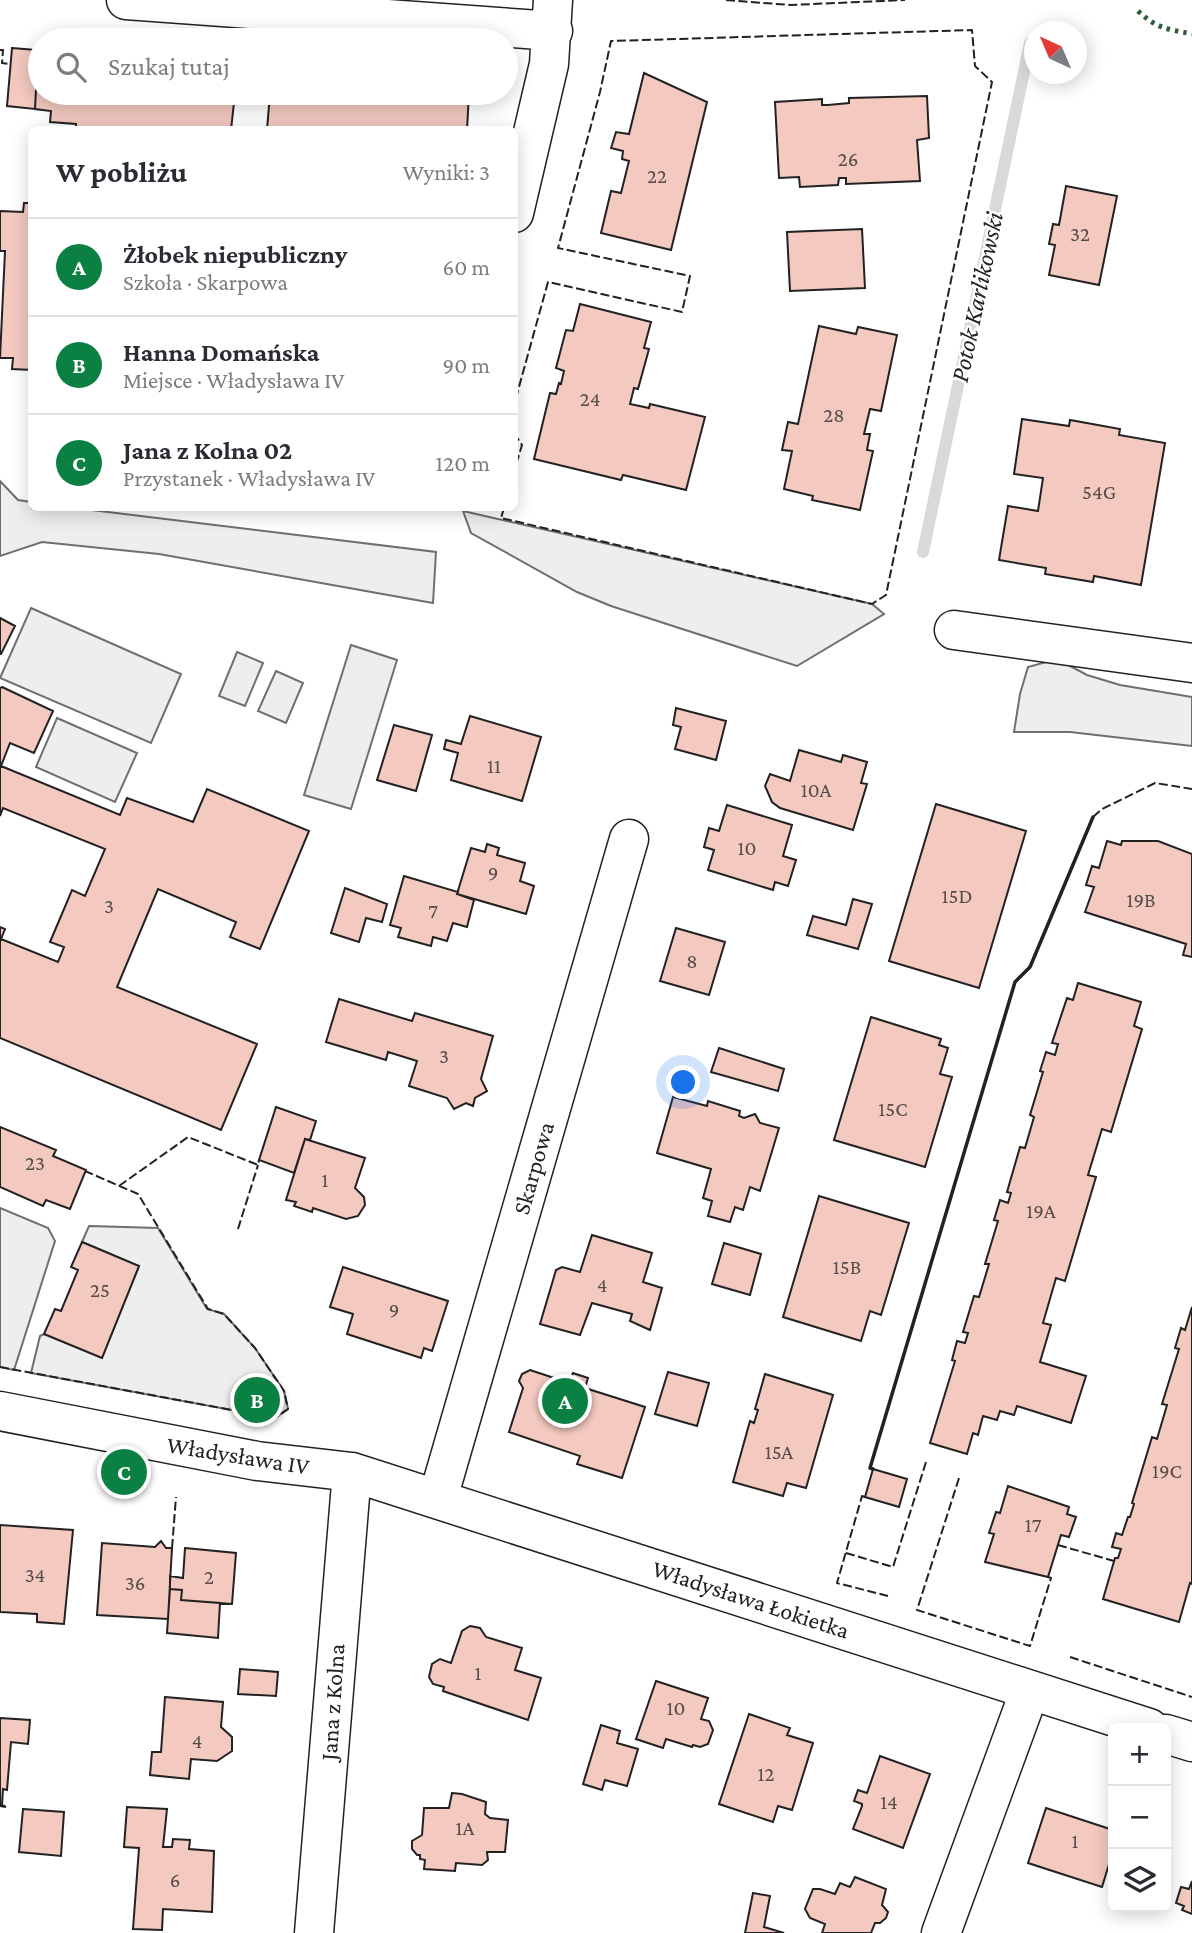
<!DOCTYPE html>
<html lang="pl">
<head>
<meta charset="utf-8">
<style>
	:root { --surface:#fff; --page:#f7f7f7; --text:#2b2b33; --muted:#7c7c81; --line:#e1e1e2; --accent:#0b8043 }
	body { margin:0; font-family:"Crimson Pro",serif; background:var(--page); color:var(--text) }
	.controls { position:absolute; right:21px; bottom:21px; display:grid; overflow:hidden; border-radius:10px; box-shadow:0 4px 18px #0003 }
	.controls button { width:63px; height:63px; display:grid; place-items:center; padding:0; border:0; border-bottom:2px solid var(--line); background:var(--surface); color:var(--text); font:35px sans-serif }
	.compass { position:absolute; left:1024px; top:21px; width:63px; height:63px; border-radius:50%; background:var(--surface); box-shadow:0 4px 18px #0003; rotate:316deg }
	.you { position:absolute; left:684px; top:1083px; width:24px; height:24px; margin:-18px; border:5px solid #fff; border-radius:50%; background:#1a73e8; box-shadow:0 0 0 10px #1a73e833 }
	.badge { display:grid; place-items:center; width:46px; height:46px; border-radius:50%; background:var(--accent); color:#fff; font-size:23px; font-weight:700 }
	.pin { position:absolute; translate:-50% -50%; border:4px solid #fff; box-shadow:0 2px 7px #0006 }
	.list { margin:0; padding:0; list-style:none }
	h2 { display:flex; justify-content:space-between; align-items:center; height:91px; margin:0; padding:0 28px; font-size:30px }
	h2 small { font-size:23px; font-weight:400; color:var(--muted) }
	.list li { display:grid; grid-template-columns:46px 1fr auto; gap:21px; align-items:center; box-sizing:border-box; height:98px; padding:0 28px; border-top:2px solid var(--line) }
	.list b { display:block; font-size:26px; white-space:nowrap }
	.list p { margin:0; font-size:23px; white-space:nowrap; color:var(--muted) }
	.list em { font-size:23px; font-style:normal; color:var(--muted) }
	.icon { flex:none; width:38px; height:38px; fill:none; stroke:currentColor; stroke-width:2; stroke-linecap:round; stroke-linejoin:round }
	.map { position:relative; flex:none; width:1192px; height:1933px; overflow:hidden }
	.search { position:absolute; background:var(--surface); box-shadow:0 4px 18px #0003; left:28px; top:28px; width:490px; height:77px; display:flex; align-items:center; gap:18px; box-sizing:border-box; padding:0 24px; border-radius:38px; color:var(--muted); font-size:26px }
	.panel { position:absolute; background:var(--surface); box-shadow:0 4px 18px #0003; left:28px; top:126px; width:490px; height:385px; border-radius:10px }
	.map>svg:first-child { display:block }
</style>
</head>
<body>
<div class="map">
<svg width="1192" height="1933" viewBox="0 0 1192 1933">
	<rect width="100%" height="100%" fill="#fff"/>
	<!-- green -->
	<path fill="#eee" stroke="#6f6f6f" stroke-width="2" d="M 0,481 L 18,500 L 31,502 L 32,508 L 75,508 L 436,552 L 433,603 L 159,554 L 42,542 L 0,556 Z
		M 463,511 L 872,604 L 884,614 L 797,666 L 611,606 L 577,592 L 471,533 Z
		M 31,608 L 181,674 L 151,743 L 0,678 Z
		M 237,652 L 263,663 L 245,706 L 219,696 Z
		M 1057,659 L 1087,675 L 1120,685 L 1192,697 L 1192,746 L 1070,732 L 1014,732 L 1020,694 L 1028,667 Z
		M 276,671 L 303,683 L 286,723 L 258,711 Z
		M 57,718 L 137,753 L 115,802 L 36,767 Z
		M 0,1208 L 48,1228 L 55,1241 L 14,1370 L 0,1367 Z
		M 89,1226 L 158,1228 L 207,1309 L 224,1314 L 255,1348 L 284,1391 L 288,1409 L 275,1418 L 31,1373 L 40,1336 L 44,1334 L 102,1358 L 139,1266 L 82,1242 Z"/>
	<!-- parking -->
	<path fill="#ededed" stroke="#6f6f6f" stroke-width="2" d="M 351,645 L 397,660 L 351,809 L 304,795 Z"/>
	<g fill="none" stroke-linecap="round" stroke-linejoin="round">
		<!-- stream -->
		<path stroke="#d9d9d9" stroke-width="12" d="M 923,552 L 1030,43"/>
	</g>
	<!-- building -->
	<path fill="#f3c9c0" stroke="#222" stroke-width="2" d="M 12,48 L 36,50 L 38,52 L 35,109 L 7,106 Z
		M 36,50 L 40,50 L 40,93 L 235,93 L 231,130 L 116,127 L 116,130 L 76,130 L 76,124 L 50,122 L 51,111 L 35,109 L 38,52 Z
		M 644,73 L 707,102 L 671,250 L 601,233 L 611,191 L 621,193 L 629,161 L 622,159 L 623,151 L 611,148 L 612,145 L 616,132 L 629,134 Z
		M 270,93 L 469,93 L 467,130 L 267,130 Z
		M 927,96 L 929,138 L 917,140 L 920,181 L 846,184 L 846,178 L 839,178 L 838,185 L 800,187 L 799,177 L 779,178 L 775,102 L 822,99 L 822,105 L 828,105 L 849,103 L 849,98 Z
		M 1066,186 L 1117,196 L 1099,285 L 1049,275 L 1055,245 L 1049,244 L 1053,224 L 1059,225 Z
		M 24,203 L 32,203 L 32,370 L 12,369 L 13,358 L 0,358 L 5,251 L 0,251 L 0,211 L 23,212 Z
		M 862,229 L 865,288 L 790,291 L 787,232 Z
		M 580,304 L 651,322 L 644,348 L 649,349 L 638,389 L 634,388 L 630,404 L 649,408 L 650,404 L 705,417 L 686,490 L 623,475 L 621,480 L 534,459 L 550,393 L 556,394 L 559,383 L 561,384 L 564,371 L 556,368 L 566,330 L 573,331 Z
		M 819,326 L 856,334 L 858,327 L 897,335 L 881,411 L 870,409 L 864,434 L 870,434 L 867,450 L 873,451 L 860,510 L 812,500 L 813,496 L 784,489 L 792,451 L 782,450 L 788,422 L 798,424 Z
		M 1022,419 L 1069,426 L 1070,420 L 1120,429 L 1119,435 L 1165,443 L 1141,585 L 1094,576 L 1093,582 L 1045,574 L 1046,568 L 999,560 L 1008,506 L 1038,511 L 1043,478 L 1014,474 Z
		M 0,618 L 15,626 L 1,654 L 0,654 Z
		M 2,687 L 53,711 L 34,753 L 10,743 L 1,766 L 120,815 L 127,798 L 193,822 L 207,789 L 309,831 L 260,949 L 230,937 L 236,922 L 158,889 L 117,987 L 257,1044 L 221,1130 L 0,1038 L 0,927 L 5,929 L 1,939 L 58,962 L 64,947 L 50,942 L 72,890 L 85,896 L 105,849 L 3,808 L 0,816 L 0,688 Z
		M 676,708 L 726,721 L 716,760 L 675,749 L 681,727 L 673,725 Z
		M 470,716 L 541,737 L 522,801 L 451,780 L 458,753 L 444,749 L 446,740 L 461,744 Z
		M 394,725 L 432,735 L 416,791 L 377,780 Z
		M 799,750 L 841,762 L 843,755 L 867,762 L 861,783 L 867,784 L 853,830 L 780,808 L 772,802 L 765,786 L 770,774 L 790,781 Z
		M 936,804 L 1026,831 L 979,988 L 889,961 Z
		M 727,805 L 792,825 L 783,856 L 796,860 L 788,886 L 775,882 L 773,890 L 708,870 L 714,850 L 704,847 L 709,828 L 719,831 Z
		M 1107,841 L 1121,845 L 1122,841 L 1158,841 L 1192,854 L 1192,957 L 1183,955 L 1186,944 L 1085,912 L 1094,887 L 1086,885 L 1092,866 L 1099,868 Z
		M 487,844 L 499,848 L 497,855 L 525,863 L 520,881 L 534,886 L 526,914 L 457,894 L 471,848 L 485,852 Z
		M 404,876 L 458,892 L 457,894 L 474,900 L 467,927 L 453,923 L 447,941 L 433,937 L 431,946 L 398,937 L 401,928 L 390,925 Z
		M 345,888 L 387,904 L 382,922 L 366,918 L 359,942 L 331,933 Z
		M 853,899 L 872,904 L 858,949 L 807,935 L 813,916 L 846,925 Z
		M 676,928 L 725,942 L 709,995 L 660,981 Z
		M 1078,983 L 1141,1002 L 1134,1026 L 1142,1029 L 1111,1132 L 1102,1129 L 1088,1175 L 1096,1177 L 1065,1281 L 1056,1278 L 1043,1323 L 1051,1325 L 1040,1362 L 1086,1376 L 1071,1423 L 1017,1406 L 1014,1415 L 1000,1411 L 997,1420 L 983,1416 L 978,1435 L 973,1433 L 967,1454 L 930,1443 L 955,1361 L 952,1360 L 957,1341 L 965,1343 L 968,1333 L 963,1332 L 974,1296 L 979,1297 L 989,1264 L 985,1264 L 998,1221 L 994,1220 L 1000,1200 L 1008,1203 L 1011,1193 L 1007,1192 L 1020,1147 L 1025,1148 L 1034,1117 L 1030,1115 L 1043,1072 L 1040,1071 L 1046,1052 L 1055,1055 L 1058,1044 L 1052,1043 L 1067,998 L 1073,1000 Z
		M 339,999 L 412,1021 L 415,1013 L 493,1036 L 481,1079 L 487,1091 L 475,1098 L 473,1106 L 466,1103 L 454,1109 L 447,1098 L 409,1086 L 417,1061 L 388,1052 L 386,1060 L 326,1042 Z
		M 871,1017 L 941,1039 L 939,1045 L 948,1048 L 940,1074 L 952,1077 L 925,1167 L 834,1140 Z
		M 719,1048 L 784,1069 L 778,1091 L 711,1072 Z
		M 673,1097 L 707,1106 L 708,1101 L 740,1111 L 739,1116 L 744,1118 L 755,1114 L 760,1123 L 779,1128 L 760,1191 L 750,1187 L 743,1210 L 735,1207 L 730,1222 L 708,1216 L 712,1201 L 703,1198 L 711,1169 L 657,1153 Z
		M 276,1107 L 316,1121 L 310,1140 L 305,1139 L 294,1173 L 259,1160 Z
		M 0,1127 L 56,1150 L 53,1156 L 86,1170 L 70,1209 L 46,1200 L 43,1206 L 0,1187 Z
		M 305,1139 L 365,1158 L 355,1188 L 364,1197 L 365,1205 L 358,1216 L 346,1219 L 313,1208 L 312,1212 L 294,1206 L 296,1202 L 286,1200 Z
		M 819,1196 L 909,1223 L 881,1315 L 870,1311 L 861,1341 L 783,1317 Z
		M 592,1235 L 652,1253 L 643,1282 L 662,1288 L 650,1330 L 630,1321 L 632,1314 L 592,1303 L 580,1335 L 540,1324 L 556,1270 L 562,1267 L 580,1272 Z
		M 82,1242 L 139,1266 L 102,1358 L 44,1334 L 55,1309 L 61,1311 L 78,1270 L 71,1267 Z
		M 724,1243 L 761,1254 L 750,1295 L 712,1284 Z
		M 343,1267 L 448,1301 L 432,1351 L 424,1348 L 421,1358 L 347,1334 L 353,1314 L 330,1307 Z
		M 1192,1307 L 1192,1584 L 1190,1583 L 1179,1622 L 1103,1599 L 1115,1558 L 1118,1558 L 1121,1549 L 1112,1547 L 1116,1533 L 1122,1535 L 1128,1517 L 1130,1517 L 1134,1504 L 1132,1503 L 1152,1437 L 1157,1439 L 1167,1405 L 1162,1404 L 1179,1349 L 1175,1348 L 1181,1328 L 1185,1330 Z
		M 530,1370 L 569,1383 L 573,1373 L 588,1378 L 585,1388 L 645,1407 L 622,1478 L 577,1464 L 580,1456 L 509,1432 L 523,1388 L 519,1381 L 522,1374 Z
		M 668,1372 L 709,1383 L 697,1426 L 655,1414 Z
		M 765,1374 L 833,1395 L 806,1488 L 787,1483 L 783,1496 L 733,1482 L 750,1421 L 754,1423 L 758,1410 L 755,1409 Z
		M 873,1469 L 907,1479 L 899,1507 L 865,1497 Z
		M 1008,1486 L 1069,1507 L 1067,1514 L 1076,1517 L 1069,1537 L 1061,1535 L 1048,1577 L 985,1562 L 994,1534 L 989,1533 L 996,1512 L 1000,1513 Z
		M 0,1525 L 73,1530 L 64,1624 L 37,1622 L 37,1614 L 0,1612 Z
		M 161,1541 L 166,1548 L 172,1548 L 168,1619 L 97,1615 L 102,1543 L 155,1547 Z
		M 185,1548 L 236,1553 L 232,1604 L 181,1600 L 182,1590 L 170,1589 L 170,1576 L 183,1578 Z
		M 170,1589 L 182,1590 L 181,1600 L 220,1603 L 218,1638 L 167,1633 Z
		M 470,1626 L 480,1628 L 486,1637 L 522,1648 L 515,1670 L 541,1678 L 528,1720 L 443,1691 L 444,1687 L 433,1684 L 429,1677 L 432,1664 L 440,1659 L 451,1663 L 462,1631 Z
		M 240,1669 L 278,1672 L 276,1696 L 238,1694 Z
		M 656,1681 L 708,1698 L 701,1719 L 709,1721 L 713,1730 L 708,1744 L 700,1747 L 693,1745 L 692,1747 L 666,1739 L 663,1748 L 636,1739 Z
		M 165,1697 L 223,1702 L 221,1727 L 232,1737 L 232,1751 L 217,1761 L 191,1759 L 189,1779 L 150,1775 L 152,1752 L 161,1752 Z
		M 749,1714 L 790,1728 L 787,1735 L 813,1743 L 792,1810 L 778,1806 L 773,1822 L 719,1804 Z
		M 0,1718 L 30,1720 L 28,1744 L 11,1742 L 7,1790 L 3,1789 L 2,1805 L 6,1807 L 0,1806 Z
		M 601,1725 L 620,1731 L 617,1743 L 638,1749 L 627,1786 L 605,1780 L 602,1790 L 583,1784 Z
		M 880,1756 L 930,1774 L 903,1848 L 853,1829 L 862,1806 L 862,1804 L 854,1801 L 858,1790 L 867,1793 Z
		M 452,1793 L 462,1794 L 486,1802 L 485,1814 L 490,1818 L 508,1820 L 505,1852 L 487,1852 L 488,1860 L 482,1865 L 456,1863 L 455,1871 L 424,1869 L 425,1860 L 420,1859 L 420,1855 L 417,1855 L 412,1849 L 412,1841 L 422,1835 L 424,1808 L 449,1808 Z
		M 127,1807 L 167,1809 L 163,1847 L 172,1847 L 173,1839 L 190,1840 L 189,1849 L 214,1851 L 212,1912 L 163,1909 L 162,1930 L 133,1929 L 139,1848 L 124,1847 Z
		M 1046,1808 L 1113,1830 L 1113,1851 L 1102,1887 L 1028,1863 Z
		M 23,1809 L 64,1812 L 61,1856 L 19,1852 Z
		M 855,1877 L 886,1889 L 882,1905 L 888,1912 L 886,1918 L 880,1923 L 875,1923 L 871,1933 L 822,1933 L 825,1924 L 810,1918 L 805,1909 L 813,1889 L 820,1889 L 835,1894 L 840,1883 L 850,1887 Z
		M 1192,1881 L 1192,1914 L 1182,1910 L 1184,1906 L 1176,1903 L 1181,1887 L 1189,1889 Z
		M 753,1893 L 770,1896 L 764,1927 L 784,1933 L 745,1933 Z"/>
	<g fill="none" stroke-linecap="round" stroke-linejoin="round">
		<!-- minor casing -->
		<g stroke="#222" stroke-width="41">
			<path id="minor" d="M 126,0 L 553,31
				M 514,213 L 549,64 L 553,0
				M 954,630 L 1192,663
				M 0,1411 L 257,1461 L 352,1472 L 1149,1728
				M 438,1498 L 629,839
				M 1166,1734 L 1192,1742
				M 314,1933 L 352,1472
				M 941,1933 L 1030,1690"/>
		</g>
		<!-- minor -->
		<use href="#minor" stroke="#fff" stroke-width="38"/>
		<!-- hedge -->
		<path stroke="#2f5e38" stroke-width="5" stroke-dasharray="3.5 5" stroke-linecap="butt" d="M 1138,11 C 1157,29 1168,29 1192,34"/>
		<!-- fence -->
		<path stroke="#222" stroke-width="2" stroke-dasharray="9 3.5" stroke-linecap="butt" d="M 726,0 L 790,5 L 905,0
			M 0,50 L 3,50 L 2,63 L 10,64
			M 514,433 L 522,445 L 514,471
			M 504,508 L 501,518 L 872,604 L 886,595 L 992,82 L 975,66 L 972,30 L 611,41 L 600,92 L 558,248 L 690,276 L 682,312 L 548,282 L 514,405
			M 1093,817 L 1102,809 L 1155,783 L 1192,789
			M 119,1186 L 188,1137 L 258,1165 L 259,1160
			M 238,1229 L 258,1165
			M 0,1367 L 275,1418 L 288,1409 L 284,1391 L 255,1348 L 224,1314 L 208,1309 L 138,1194 L 85,1171
			M 959,1478 L 917,1610 L 1030,1646 L 1051,1578 L 1048,1577
			M 865,1497 L 862,1496 L 837,1583 L 888,1596
			M 1058,1545 L 1114,1561
			M 172,1548 L 176,1497
			M 846,1553 L 893,1567 L 926,1462
			M 1070,1657 L 1192,1697"/>
		<!-- wall -->
		<path stroke="#222" stroke-width="3.5" d="M 873,1469 L 870,1468 L 1015,982 L 1030,967 L 1093,817"/>
	</g>
	<g text-anchor="middle" dominant-baseline="central" stroke-width="5" stroke-linejoin="round" paint-order="stroke">
		<!-- number labels -->
		<g font-size="21" fill="#564c4a">
			<text x="848" y="159">26</text>
			<text x="657" y="176">22</text>
			<text x="1080" y="234">32</text>
			<text x="590" y="399">24</text>
			<text x="834" y="415">28</text>
			<text x="1099" y="492">54G</text>
			<text x="494" y="766">11</text>
			<text x="816" y="790">10A</text>
			<text x="747" y="848">10</text>
			<text x="493" y="873">9</text>
			<text x="957" y="896">15D</text>
			<text x="1141" y="900">19B</text>
			<text x="109" y="906">3</text>
			<text x="433" y="911">7</text>
			<text x="692" y="961">8</text>
			<text x="444" y="1056">3</text>
			<text x="893" y="1109">15C</text>
			<text x="35" y="1163">23</text>
			<text x="325" y="1180">1</text>
			<text x="1041" y="1211">19A</text>
			<text x="847" y="1267">15B</text>
			<text x="602" y="1285">4</text>
			<text x="100" y="1290">25</text>
			<text x="394" y="1310">9</text>
			<text x="779" y="1452">15A</text>
			<text x="1167" y="1471">19C</text>
			<text x="1033" y="1525">17</text>
			<text x="35" y="1575">34</text>
			<text x="209" y="1577">2</text>
			<text x="135" y="1583">36</text>
			<text x="478" y="1673">1</text>
			<text x="676" y="1708">10</text>
			<text x="197" y="1741">4</text>
			<text x="766" y="1774">12</text>
			<text x="889" y="1802">14</text>
			<text x="465" y="1828">1A</text>
			<text x="1075" y="1841">1</text>
			<text x="175" y="1880">6</text>
		</g>
		<!-- street labels -->
		<g font-size="24" fill="#222" stroke="#fff">
			<text transform="translate(533 1168) rotate(-74)">Skarpowa</text>
			<text transform="translate(238 1455) rotate(9)">Władysława IV</text>
			<text transform="translate(751 1599) rotate(18)">Władysława Łokietka</text>
			<text transform="translate(332 1702) rotate(-86)">Jana z Kolna</text>
		</g>
		<!-- water labels -->
		<g font-size="26" font-style="italic" fill="#222" stroke="#fff">
			<text transform="translate(977 297) rotate(-78)">Potok Karlikowski</text>
		</g>
	</g>
</svg>
<div class="controls">
<button>+</button>
<button>−</button>
<button><svg class="icon" aria-label="layers" viewBox="0 0 24 24"><path d="M12 4l9 5-9 5-9-5zM3 14l9 5 9-5"/></svg></button>
</div>
<svg class="compass" viewBox="-18 -18 36 36"><path d="M0-13l5 13h-10z" fill="#e53935"/><path d="M0 13l5-13h-10z" fill="#7c7c81"/></svg>
<div class="you"></div>
<div class="pin badge" style="left:565px;top:1401px">A</div>
<div class="pin badge" style="left:257px;top:1400px">B</div>
<div class="pin badge" style="left:124px;top:1472px">C</div>
<div class="search"><svg class="icon" aria-label="search" viewBox="0 0 24 24"><circle cx="10" cy="10" r="6"/><path d="M15 15l6 6"/></svg>Szukaj tutaj</div>
<section class="panel">
<h2>W pobliżu<small>Wyniki: 3</small></h2>
<ul class="list">
<li><span class="badge">A</span><div><b>Żłobek niepubliczny</b><p>Szkoła · Skarpowa</p></div><em>60 m</em></li>
<li><span class="badge">B</span><div><b>Hanna Domańska</b><p>Miejsce · Władysława IV</p></div><em>90 m</em></li>
<li><span class="badge">C</span><div><b>Jana z Kolna 02</b><p>Przystanek · Władysława IV</p></div><em>120 m</em></li>
</ul>
</section>
</div>
</body>
</html>
